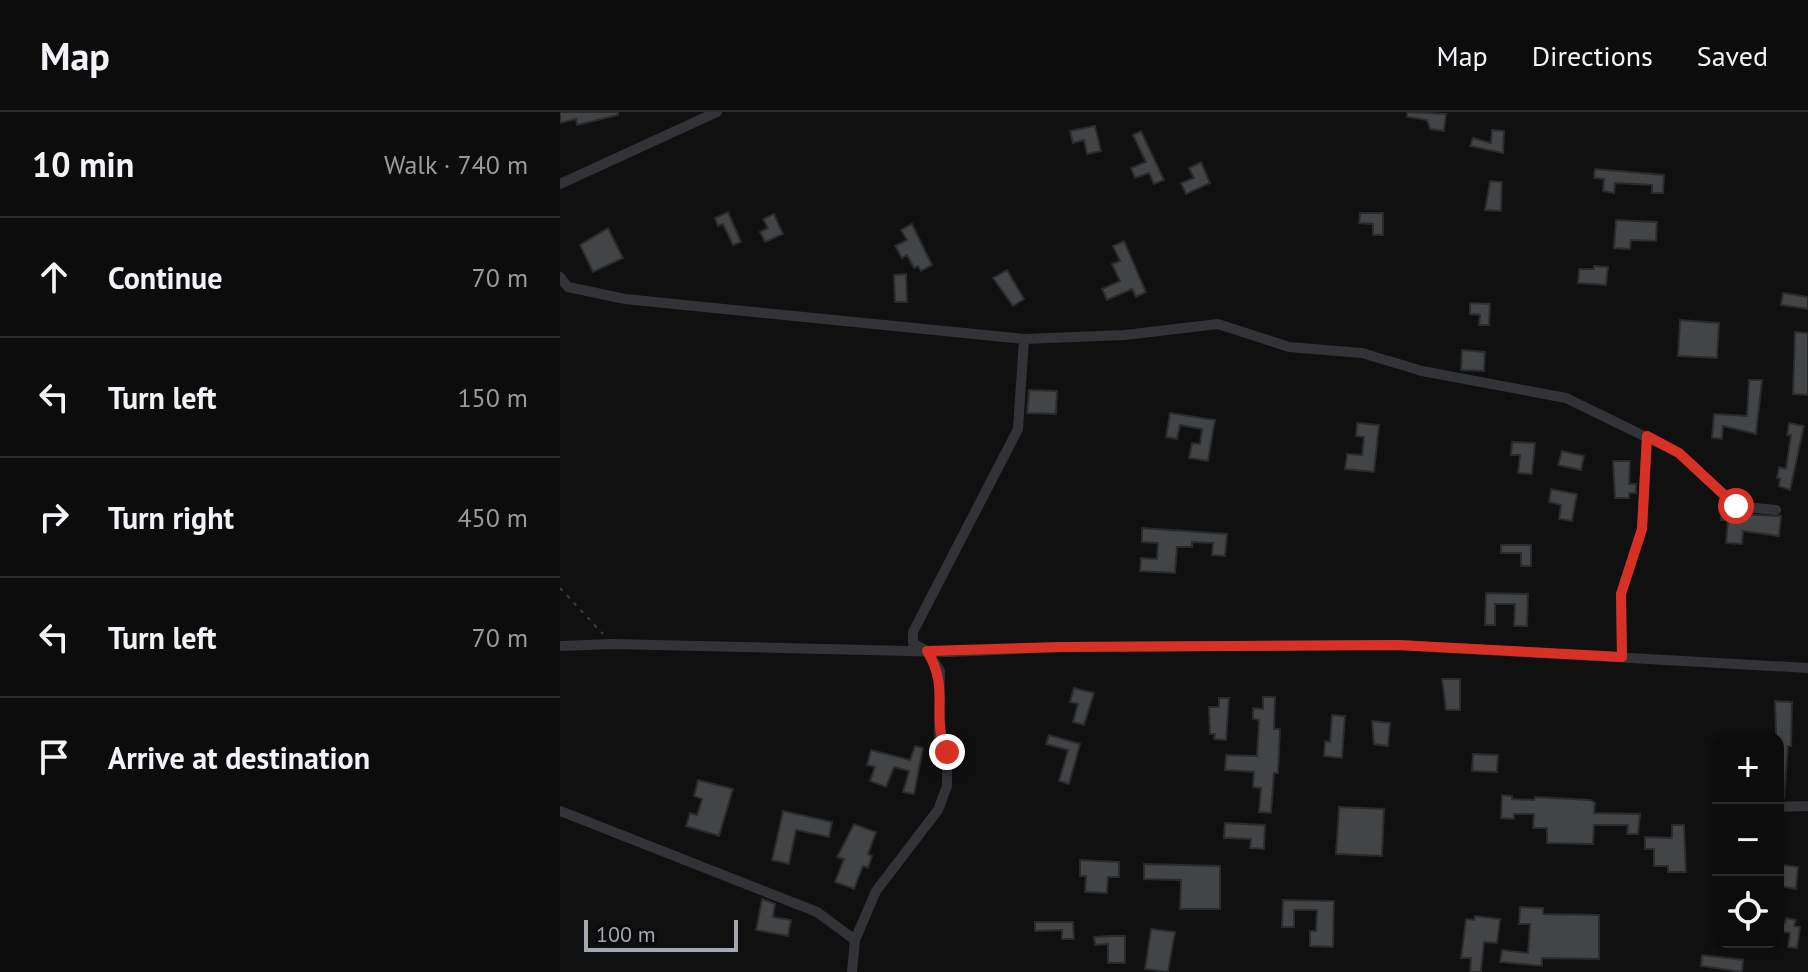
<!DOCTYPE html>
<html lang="en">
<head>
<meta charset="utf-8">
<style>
	:root { --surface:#0c0c0d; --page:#1a1a1b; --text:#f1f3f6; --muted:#9a9b9d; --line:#2c2c2e }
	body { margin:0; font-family:"PT Sans",sans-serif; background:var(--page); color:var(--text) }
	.controls { position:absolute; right:24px; bottom:24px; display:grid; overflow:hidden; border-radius:16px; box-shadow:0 2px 6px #0004 }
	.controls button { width:72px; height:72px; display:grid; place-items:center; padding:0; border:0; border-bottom:2px solid var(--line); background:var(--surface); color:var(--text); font:40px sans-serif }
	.scale { position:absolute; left:24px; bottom:20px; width:154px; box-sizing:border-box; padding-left:8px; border:4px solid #a3a9b0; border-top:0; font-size:22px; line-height:28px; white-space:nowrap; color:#a3a9b0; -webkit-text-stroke:6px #0b0b0c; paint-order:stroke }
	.stop { position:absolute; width:24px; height:24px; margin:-18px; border:6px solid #d93025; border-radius:50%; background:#fff }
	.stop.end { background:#d93025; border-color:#fff; box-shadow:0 2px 8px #0008 }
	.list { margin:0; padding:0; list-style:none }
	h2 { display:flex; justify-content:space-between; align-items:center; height:104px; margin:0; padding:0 32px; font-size:34px }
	h2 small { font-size:26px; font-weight:400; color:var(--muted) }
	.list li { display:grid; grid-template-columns:52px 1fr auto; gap:24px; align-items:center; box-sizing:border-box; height:120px; padding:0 32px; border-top:2px solid var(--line) }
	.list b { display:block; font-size:30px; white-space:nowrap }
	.list em { font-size:26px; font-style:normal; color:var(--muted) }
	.icon { flex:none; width:44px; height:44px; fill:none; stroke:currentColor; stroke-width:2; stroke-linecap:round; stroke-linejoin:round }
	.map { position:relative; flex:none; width:1248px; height:860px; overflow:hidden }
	header { display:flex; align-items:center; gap:48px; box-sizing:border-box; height:112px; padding:0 40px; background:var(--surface); border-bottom:2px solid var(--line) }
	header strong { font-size:38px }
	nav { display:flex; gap:44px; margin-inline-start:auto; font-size:28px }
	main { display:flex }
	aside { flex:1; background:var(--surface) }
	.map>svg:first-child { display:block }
</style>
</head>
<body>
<header>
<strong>Map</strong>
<nav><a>Map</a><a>Directions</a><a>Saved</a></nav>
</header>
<main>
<aside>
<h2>10 min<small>Walk · 740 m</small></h2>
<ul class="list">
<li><svg class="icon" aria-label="ahead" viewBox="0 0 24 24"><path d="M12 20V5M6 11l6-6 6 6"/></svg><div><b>Continue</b></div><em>70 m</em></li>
<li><svg class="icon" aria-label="left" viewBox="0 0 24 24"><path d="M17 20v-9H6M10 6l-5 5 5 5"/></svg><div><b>Turn left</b></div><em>150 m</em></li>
<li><svg class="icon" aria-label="right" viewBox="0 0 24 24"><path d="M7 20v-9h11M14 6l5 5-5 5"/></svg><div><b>Turn right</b></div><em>450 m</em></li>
<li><svg class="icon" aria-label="left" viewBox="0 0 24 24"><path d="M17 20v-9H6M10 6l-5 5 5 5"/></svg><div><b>Turn left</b></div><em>70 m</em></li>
<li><svg class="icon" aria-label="arrive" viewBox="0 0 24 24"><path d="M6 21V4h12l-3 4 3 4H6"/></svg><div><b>Arrive at destination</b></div></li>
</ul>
</aside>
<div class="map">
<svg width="1248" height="860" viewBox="0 0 1248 860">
	<rect width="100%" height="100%" fill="#101011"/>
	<!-- building -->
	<path fill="#424446" stroke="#2a2b2d" stroke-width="2" d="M 0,0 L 58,0 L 58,3 L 17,13 L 16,7 L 0,11 Z
		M 847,0 L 886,2 L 884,19 L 870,17 L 867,8 L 847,5 Z
		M 535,14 L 541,39 L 527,42 L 524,28 L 513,31 L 510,19 Z
		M 932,18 L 944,19 L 943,41 L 910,34 L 913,26 L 931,31 Z
		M 581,19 L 604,68 L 594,72 L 589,61 L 575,66 L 571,56 L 586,50 L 573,23 Z
		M 641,50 L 650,71 L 626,82 L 621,71 L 634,66 L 629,56 Z
		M 1035,57 L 1104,63 L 1103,81 L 1092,81 L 1092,73 L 1055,71 L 1054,81 L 1043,79 L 1044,67 L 1034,66 Z
		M 930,69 L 942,70 L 941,99 L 925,98 Z
		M 168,100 L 181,130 L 173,133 L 163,112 L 158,114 L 155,106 Z
		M 800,101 L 823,101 L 823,123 L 813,123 L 813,112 L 799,111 Z
		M 214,102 L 223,122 L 205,130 L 200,120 L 208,116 L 203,107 Z
		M 1056,108 L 1097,110 L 1096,129 L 1071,128 L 1070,137 L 1054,136 Z
		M 352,112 L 372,153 L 361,159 L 358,154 L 354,156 L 347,143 L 342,146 L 335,134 L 347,128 L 341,118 Z
		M 48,116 L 63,146 L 33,160 L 20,133 Z
		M 564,129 L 586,180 L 576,185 L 572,177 L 547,188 L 542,177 L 560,169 L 552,152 L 560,149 L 553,134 Z
		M 1034,154 L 1048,155 L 1046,173 L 1018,171 L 1019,157 L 1034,157 Z
		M 447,158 L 464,187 L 453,194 L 433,166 Z
		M 346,162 L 347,190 L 335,190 L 334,163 Z
		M 1223,181 L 1248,185 L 1248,197 L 1221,193 Z
		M 910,191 L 930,192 L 929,213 L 919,213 L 920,203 L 910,202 Z
		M 1120,208 L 1159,211 L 1157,246 L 1118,244 Z
		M 1235,220 L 1248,221 L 1248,283 L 1233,282 Z
		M 902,238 L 925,240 L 924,259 L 901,258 Z
		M 1189,268 L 1202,268 L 1196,322 L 1163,314 L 1162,327 L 1152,326 L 1154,302 L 1187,304 Z
		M 469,278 L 497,279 L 496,302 L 467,301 Z
		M 610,301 L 655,308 L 648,349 L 629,346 L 632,331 L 640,332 L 642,317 L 620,313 L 617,327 L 606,325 Z
		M 797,311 L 819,313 L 814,360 L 785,357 L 787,342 L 802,343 L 804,325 L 796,324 Z
		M 1229,311 L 1244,314 L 1230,378 L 1219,374 L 1220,367 L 1217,366 L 1219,355 L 1226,357 L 1231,323 L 1227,323 Z
		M 952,330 L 975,331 L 972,362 L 958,361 L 960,343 L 951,343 Z
		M 1002,339 L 1024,344 L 1021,358 L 998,353 Z
		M 1053,349 L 1070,349 L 1069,372 L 1076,372 L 1076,381 L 1069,381 L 1069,386 L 1055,386 Z
		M 991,377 L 1017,382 L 1012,409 L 999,407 L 1001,393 L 989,390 Z
		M 1162,397 L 1175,402 L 1221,404 L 1219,424 L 1183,419 L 1182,432 L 1166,431 L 1168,408 L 1161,408 Z
		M 582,416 L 667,422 L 665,444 L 652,443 L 653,431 L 632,430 L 632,435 L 617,435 L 615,461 L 580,459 L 581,446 L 597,447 L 598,431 L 582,430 Z
		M 941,433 L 971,433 L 971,454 L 961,454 L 961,441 L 941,441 Z
		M 926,481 L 968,482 L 967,514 L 954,514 L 955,492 L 935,492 L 935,513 L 925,513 Z
		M 882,567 L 900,567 L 900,598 L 886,598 Z
		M 514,576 L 534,581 L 524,613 L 513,610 L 518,592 L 510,590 Z
		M 703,585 L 715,585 L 714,617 L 720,617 L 718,661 L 714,661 L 711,701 L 699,700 L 701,676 L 693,675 L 694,660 L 665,658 L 666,643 L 697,644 L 699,608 L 693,607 L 693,596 L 703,597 Z
		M 659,586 L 669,586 L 666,628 L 654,627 L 655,622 L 650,622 L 649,595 L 659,595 Z
		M 1215,589 L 1232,590 L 1231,634 L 1228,634 L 1224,686 L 1218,686 Z
		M 772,603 L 785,604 L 782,646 L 764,644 L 765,629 L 770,630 Z
		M 812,609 L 830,611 L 828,634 L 814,632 Z
		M 489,623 L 520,632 L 509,672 L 499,669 L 508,638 L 486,632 Z
		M 355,634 L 363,636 L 354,682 L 343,680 L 349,659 L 334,655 L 326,675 L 310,669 L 315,655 L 307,653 L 311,638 L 350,648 Z
		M 913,642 L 938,643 L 937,660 L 912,659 Z
		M 138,668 L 173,677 L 159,724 L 126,714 L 130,701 L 137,703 L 142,687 L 134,684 Z
		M 942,683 L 952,684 L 952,687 L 974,688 L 975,685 L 1030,688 L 1035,691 L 1034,701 L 1080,702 L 1078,722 L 1067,722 L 1068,713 L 1034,713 L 1033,732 L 987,731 L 987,716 L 973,716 L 974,702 L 954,702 L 954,707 L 941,706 Z
		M 779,695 L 824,697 L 822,744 L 776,742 Z
		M 223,699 L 272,710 L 269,725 L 236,718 L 229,752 L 212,748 Z
		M 665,711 L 705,713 L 704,737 L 690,736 L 691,727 L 664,726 Z
		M 294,712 L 316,720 L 308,742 L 312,744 L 308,756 L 303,754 L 294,777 L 275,770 L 284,747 L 277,745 Z
		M 1112,713 L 1124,713 L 1126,760 L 1108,760 L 1108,754 L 1094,754 L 1094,737 L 1085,737 L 1085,725 L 1112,726 Z
		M 520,748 L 559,750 L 559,765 L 548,765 L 547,781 L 525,780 L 526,764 L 520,764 Z
		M 584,752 L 660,754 L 660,797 L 620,797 L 621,768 L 584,767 Z
		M 1218,752 L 1238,755 L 1236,777 L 1218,774 Z
		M 202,787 L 215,792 L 213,805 L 231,808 L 228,824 L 196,818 Z
		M 723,788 L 774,789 L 773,835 L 750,834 L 750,819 L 756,819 L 757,798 L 734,798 L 734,815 L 722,815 Z
		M 960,795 L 983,796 L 983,802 L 1039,803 L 1039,847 L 982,846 L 982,854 L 940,850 L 942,838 L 968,841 L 970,812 L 959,812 Z
		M 915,804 L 940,807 L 937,831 L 924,830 L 921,860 L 910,860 L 911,846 L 901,846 L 906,807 L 914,808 Z
		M 1226,806 L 1236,808 L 1234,814 L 1240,815 L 1237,836 L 1228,835 L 1230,821 L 1218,819 L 1218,809 L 1225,811 Z
		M 475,810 L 513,810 L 514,827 L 502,827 L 502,818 L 475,819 Z
		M 591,817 L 615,820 L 608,860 L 585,857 Z
		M 551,824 L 565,824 L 565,851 L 548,851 L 548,832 L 535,833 L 534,825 Z
		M 1142,843 L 1183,848 L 1182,860 L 1141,854 Z"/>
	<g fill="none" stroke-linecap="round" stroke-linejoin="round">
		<!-- path -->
		<path stroke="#383a3d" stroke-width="2" stroke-dasharray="4 6" stroke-linecap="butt" d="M 0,476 L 43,522"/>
		<!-- minor -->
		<path stroke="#323336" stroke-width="10" d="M 0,72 L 157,0
			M 0,165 L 8,175 L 65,187 L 464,227 L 565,223 L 658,212 L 729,235 L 802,241 L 862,259 L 1006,286 L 1119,341 L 1176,394 L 1216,398
			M 0,534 L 52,532 L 389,540 L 501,535 L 838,533 L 1248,556
			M 1062,545 L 1061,482 L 1082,417 L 1087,324
			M 1218,695 L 1248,694
			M 0,699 L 257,800 L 295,828
			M 292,860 L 295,828 L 316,779 L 378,698 L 387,674 L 387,640 L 379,624 L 380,559 L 367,539 L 353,531 L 353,520 L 458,317 L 464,227"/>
	</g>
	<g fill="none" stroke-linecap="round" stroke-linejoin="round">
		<!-- route -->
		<path stroke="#d93025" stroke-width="10" d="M 387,640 C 370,605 391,577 367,539 L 501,535 L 838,533 L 1062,545 L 1061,482 L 1082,417 L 1087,324 L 1119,341 L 1176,394"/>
	</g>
</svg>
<div class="controls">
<button>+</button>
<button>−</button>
<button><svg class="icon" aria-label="locate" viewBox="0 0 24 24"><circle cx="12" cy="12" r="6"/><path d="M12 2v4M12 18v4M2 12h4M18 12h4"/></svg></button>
</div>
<div class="scale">100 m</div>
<div class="stop" style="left:1176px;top:394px"></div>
<div class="stop end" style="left:387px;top:640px"></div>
</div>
</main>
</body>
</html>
